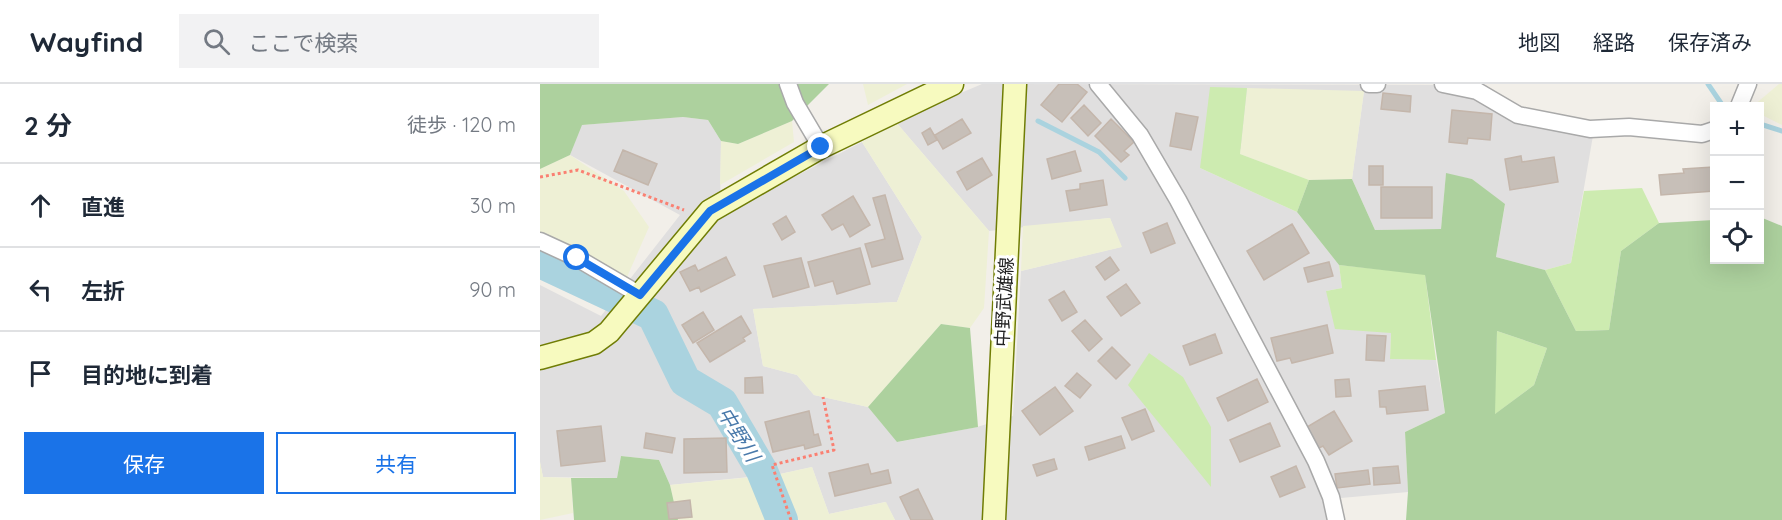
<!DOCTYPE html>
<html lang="ja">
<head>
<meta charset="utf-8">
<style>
	:root { --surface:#fff; --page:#f2f2f3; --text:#1f2937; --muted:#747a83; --line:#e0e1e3; --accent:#1a73e8 }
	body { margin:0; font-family:Quicksand,"Noto Sans JP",sans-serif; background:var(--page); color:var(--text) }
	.controls { position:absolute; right:18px; top:18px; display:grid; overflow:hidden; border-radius:0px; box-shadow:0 6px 24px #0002 }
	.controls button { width:54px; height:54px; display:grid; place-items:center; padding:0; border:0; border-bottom:2px solid var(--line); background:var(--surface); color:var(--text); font:30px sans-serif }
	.stop { position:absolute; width:18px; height:18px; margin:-14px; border:4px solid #1a73e8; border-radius:50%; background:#fff }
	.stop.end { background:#1a73e8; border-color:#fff; box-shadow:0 2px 6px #0008 }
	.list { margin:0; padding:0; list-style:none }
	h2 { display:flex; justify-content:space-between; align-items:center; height:78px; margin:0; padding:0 24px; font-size:26px }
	h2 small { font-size:20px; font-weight:400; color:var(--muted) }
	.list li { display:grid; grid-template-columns:39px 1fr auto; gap:18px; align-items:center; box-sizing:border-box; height:84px; padding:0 24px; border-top:2px solid var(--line) }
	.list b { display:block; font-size:22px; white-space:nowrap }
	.list em { font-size:20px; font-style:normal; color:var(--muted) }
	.actions { display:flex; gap:12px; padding:18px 24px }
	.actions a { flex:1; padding:14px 0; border:2px solid var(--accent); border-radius:0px; text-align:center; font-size:21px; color:var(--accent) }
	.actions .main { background:var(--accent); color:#fff }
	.icon { flex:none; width:33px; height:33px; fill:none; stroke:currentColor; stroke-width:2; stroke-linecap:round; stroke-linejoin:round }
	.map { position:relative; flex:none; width:1242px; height:436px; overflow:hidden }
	header { display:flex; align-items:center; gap:36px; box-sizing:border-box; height:84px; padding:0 30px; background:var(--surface); border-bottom:2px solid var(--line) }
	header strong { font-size:28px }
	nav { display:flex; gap:33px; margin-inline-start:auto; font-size:21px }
	.search { width:420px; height:54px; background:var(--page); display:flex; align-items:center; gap:15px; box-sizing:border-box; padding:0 21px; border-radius:0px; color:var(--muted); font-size:22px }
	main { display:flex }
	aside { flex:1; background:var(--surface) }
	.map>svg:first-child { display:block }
</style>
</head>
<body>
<header>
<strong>Wayfind</strong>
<div class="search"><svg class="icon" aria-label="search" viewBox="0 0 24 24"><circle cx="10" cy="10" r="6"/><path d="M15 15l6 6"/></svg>ここで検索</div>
<nav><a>地図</a><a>経路</a><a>保存済み</a></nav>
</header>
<main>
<aside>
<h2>2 分<small>徒歩 · 120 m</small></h2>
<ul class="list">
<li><svg class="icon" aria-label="ahead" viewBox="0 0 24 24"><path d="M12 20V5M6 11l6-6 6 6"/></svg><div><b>直進</b></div><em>30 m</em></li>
<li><svg class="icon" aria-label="left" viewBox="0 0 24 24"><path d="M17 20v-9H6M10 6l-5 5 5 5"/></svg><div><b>左折</b></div><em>90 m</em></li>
<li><svg class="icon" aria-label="arrive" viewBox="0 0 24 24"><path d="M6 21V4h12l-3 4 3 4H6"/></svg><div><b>目的地に到着</b></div></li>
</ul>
<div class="actions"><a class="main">保存</a><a>共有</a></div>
</aside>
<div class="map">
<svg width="1242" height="436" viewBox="0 0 1242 436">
	<rect width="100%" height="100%" fill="#f2efe9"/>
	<!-- residential -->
	<path fill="#e0dfdf" d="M 442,0 L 946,1 L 981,28 L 1055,40 L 1031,179 L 1005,186 L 956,173 L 965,121 L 932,95 L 906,90 L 901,145 L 835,146 L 812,95 L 824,7 L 660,84 L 757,128 L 799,181 L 802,204 L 786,207 L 851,249 L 850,275 L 896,276 L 905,329 L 865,348 L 868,408 L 801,414 L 804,436 L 355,436 L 345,418 L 289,430 L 272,383 L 240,390 L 130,401 L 119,376 L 81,372 L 77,394 L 3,393 L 0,378 L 0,201 L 61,232 L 140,131 L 30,71 L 41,41 L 143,33 L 168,36 L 181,57 L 180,131 L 322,58 L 382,153 L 357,218 L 213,225 L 223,282 L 257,291 L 274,311 L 328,323 L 358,358 L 437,343 L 473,332 L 481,187 L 581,163 L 570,134 L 449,147 L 355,37 Z"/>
	<!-- farmland -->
	<path fill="#eef0d5" d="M 323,0 L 367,0 L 328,21 Z
		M 1239,0 L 1242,0 L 1242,41 L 1220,30 L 1220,22 L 1213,22 Z
		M 707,4 L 824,7 L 812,95 L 769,96 L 700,70 Z
		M 252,37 L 254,58 L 180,101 L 181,57 L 198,60 Z
		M 355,37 L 449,147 L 444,224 L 430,244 L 401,240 L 328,323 L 274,311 L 257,291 L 223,282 L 213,225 L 357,218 L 382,153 L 322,58 Z
		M 30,71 L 84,107 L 109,143 L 87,193 L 0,150 L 0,85 Z
		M 570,134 L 582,163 L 481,187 L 483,142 Z
		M 0,378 L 3,393 L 31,394 L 33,429 L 0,436 Z
		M 272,383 L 289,430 L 346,418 L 355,436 L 259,436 L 240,390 Z
		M 213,393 L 232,436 L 138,436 L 130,401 Z"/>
	<!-- grass -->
	<path fill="#cdebb0" d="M 670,3 L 707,4 L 700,70 L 769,96 L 757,128 L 660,84 Z
		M 1102,104 L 1119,139 L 1081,167 L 1069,246 L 1036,247 L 1005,186 L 1031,179 L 1044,107 Z
		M 799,181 L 885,190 L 896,276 L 850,275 L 851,249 L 795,245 L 786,207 L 802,204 Z
		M 957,247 L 1007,264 L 994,301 L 954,331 Z
		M 609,269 L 643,293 L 671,343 L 671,403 L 588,301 Z"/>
	<!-- forest -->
	<path fill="#add19e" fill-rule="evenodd" d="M 0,0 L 289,0 L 252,37 L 198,60 L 181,57 L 168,36 L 143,33 L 42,41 L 30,71 L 0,85 Z
		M 906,89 L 932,95 L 965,120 L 956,173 L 1005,186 L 1036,247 L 1069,246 L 1081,167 L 1119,139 L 1174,136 L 1174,176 L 1220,176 L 1220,133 L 1242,142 L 1242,436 L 866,436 L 868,408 L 865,348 L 905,329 L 885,191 L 799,181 L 757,128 L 769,96 L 812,95 L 835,146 L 901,145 ZM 957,247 L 1007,264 L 994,301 L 955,330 Z
		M 401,240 L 430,244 L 438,343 L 357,358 L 328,323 Z
		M 81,372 L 119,376 L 130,401 L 138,436 L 34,436 L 31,394 L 77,394 Z"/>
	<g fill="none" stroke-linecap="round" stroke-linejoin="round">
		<!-- stream -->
		<path stroke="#aad3df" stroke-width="5" d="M 1168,0 L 1183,22
			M 498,37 L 559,68 L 585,94
			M 1220,40 L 1242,47"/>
		<!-- river -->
		<path stroke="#aad3df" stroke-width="32" d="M 0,178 L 113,231 L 145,297 L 182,319 L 222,387 L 242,436"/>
	</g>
	<!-- building -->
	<path fill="#c7bfb8" stroke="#c4b6ab" stroke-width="1.5" d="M 519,0 L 537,0 L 547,8 L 522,38 L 501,21 Z
		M 843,9 L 871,12 L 870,28 L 841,25 Z
		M 544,21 L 561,39 L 548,52 L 531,34 Z
		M 912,26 L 952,30 L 950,56 L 928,54 L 927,60 L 909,58 Z
		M 636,29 L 658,33 L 651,66 L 630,62 Z
		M 422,35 L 431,49 L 403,65 L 395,51 Z
		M 571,35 L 594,58 L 584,67 L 589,71 L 581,78 L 555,52 Z
		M 390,44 L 397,56 L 388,61 L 382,49 Z
		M 83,66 L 117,80 L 108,101 L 74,87 Z
		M 535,67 L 541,87 L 512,95 L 507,75 Z
		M 981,72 L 982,78 L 1014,73 L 1018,98 L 970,106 L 965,75 Z
		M 442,74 L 452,91 L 427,106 L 417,88 Z
		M 829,82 L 843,82 L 843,101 L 829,101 Z
		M 1173,83 L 1174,107 L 1121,111 L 1119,91 L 1144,89 L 1143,85 Z
		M 563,96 L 567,121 L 530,127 L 526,107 L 540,105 L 540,100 Z
		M 841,103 L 892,103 L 892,134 L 841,134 Z
		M 345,111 L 363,175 L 332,183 L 325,160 L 345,155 L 333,114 Z
		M 313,112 L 330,141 L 310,153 L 303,140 L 292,146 L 282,131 Z
		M 246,132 L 255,148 L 242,156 L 233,140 Z
		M 627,139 L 635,159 L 611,169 L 603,149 Z
		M 752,140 L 769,169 L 724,196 L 707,167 Z
		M 320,164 L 330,200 L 297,210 L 293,197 L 275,202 L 268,178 Z
		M 186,173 L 195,191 L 161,208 L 159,203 L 150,207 L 140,188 L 155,181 L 158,187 Z
		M 570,173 L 579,186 L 565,196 L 556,183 Z
		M 261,174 L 269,203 L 233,213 L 224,182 Z
		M 789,178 L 793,192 L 768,198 L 764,184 Z
		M 586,200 L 600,219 L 581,232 L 567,213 Z
		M 524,207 L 537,228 L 522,237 L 509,216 Z
		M 163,228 L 174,246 L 153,259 L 142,241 Z
		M 201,232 L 211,249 L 203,254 L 205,257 L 170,278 L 157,259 Z
		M 545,236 L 562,255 L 549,267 L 532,247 Z
		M 787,241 L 793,269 L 752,279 L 750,274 L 737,277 L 731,254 Z
		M 675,250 L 682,269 L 650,281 L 643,262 Z
		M 827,251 L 846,252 L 844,277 L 826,276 Z
		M 572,263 L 590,281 L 576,295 L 558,277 Z
		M 537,289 L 551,301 L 540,314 L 525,302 Z
		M 222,293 L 223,309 L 205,309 L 205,294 Z
		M 717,295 L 728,318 L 688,337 L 677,314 Z
		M 809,295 L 811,312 L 796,313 L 795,296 Z
		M 885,302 L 888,326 L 847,330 L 846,323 L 840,323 L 839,307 Z
		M 515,303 L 533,327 L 500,351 L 482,327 Z
		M 605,325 L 614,347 L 592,356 L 582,334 Z
		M 269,327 L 274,351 L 278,350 L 281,361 L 265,365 L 264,361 L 233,368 L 225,338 Z
		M 794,327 L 812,357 L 789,371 L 783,362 L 779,364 L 767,343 Z
		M 730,339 L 740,362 L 700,378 L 690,356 Z
		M 61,342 L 65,377 L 21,382 L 17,347 Z
		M 106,349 L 135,354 L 132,369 L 104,364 Z
		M 581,352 L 585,364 L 549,376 L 545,363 Z
		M 186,354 L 187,388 L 144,389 L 144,355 Z
		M 514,375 L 517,385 L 497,392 L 493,381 Z
		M 328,380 L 331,390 L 348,386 L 351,399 L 295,412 L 289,389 Z
		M 756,382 L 765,403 L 740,413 L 731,393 Z
		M 858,382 L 860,399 L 834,401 L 833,384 Z
		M 828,386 L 830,400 L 797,404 L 795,390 Z
		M 378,405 L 393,436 L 371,436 L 360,413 Z
		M 150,416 L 152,433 L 129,435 L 127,419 Z"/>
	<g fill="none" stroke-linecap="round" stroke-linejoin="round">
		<!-- street casing -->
		<g stroke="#a9a9a9" stroke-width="19">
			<path id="street" d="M 248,0 L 255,19 L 281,63
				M 558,0 L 600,51 L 638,116 L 776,377 L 791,413 L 796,436
				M 829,0 L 837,0
				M 903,0 L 937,7 L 978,31 L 1050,45 L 1089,43 L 1162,50 L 1174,46
				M 1199,22 L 1208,0
				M 0,157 L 37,174 L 100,211"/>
		</g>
		<!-- secondary casing -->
		<g stroke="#707d05" stroke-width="25">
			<path id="secondary" d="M 0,274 L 54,259 L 69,248 L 170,127 L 281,63 L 412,0
				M 454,436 L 475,0"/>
		</g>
		<!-- path -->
		<path stroke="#fa8072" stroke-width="3" stroke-dasharray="3 3" stroke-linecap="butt" d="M 0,93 L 38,86 L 144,126
			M 251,436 L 232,381 L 294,366 L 283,313"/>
		<!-- street -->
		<use href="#street" stroke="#fff" stroke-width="16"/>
		<!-- secondary -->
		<use href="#secondary" stroke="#f7fabf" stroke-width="22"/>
	</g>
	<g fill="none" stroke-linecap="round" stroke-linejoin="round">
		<!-- route -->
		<path stroke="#1a73e8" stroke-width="8" d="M 37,174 L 100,211 L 170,127 L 281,63"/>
	</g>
	<g text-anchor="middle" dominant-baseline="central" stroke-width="6" stroke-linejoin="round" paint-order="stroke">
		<!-- street labels -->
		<g font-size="18" fill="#222" stroke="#fff">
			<text transform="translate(464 218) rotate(-87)">中野武雄線</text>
		</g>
		<!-- water labels -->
		<g font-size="20" font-style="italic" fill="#4a7aab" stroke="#fff">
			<text transform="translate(199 350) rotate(58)">中野川</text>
		</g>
	</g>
</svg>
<div class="controls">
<button>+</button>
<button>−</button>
<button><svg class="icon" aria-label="locate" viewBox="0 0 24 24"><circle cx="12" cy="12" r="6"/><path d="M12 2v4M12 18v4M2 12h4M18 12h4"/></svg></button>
</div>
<div class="stop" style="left:37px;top:174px"></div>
<div class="stop end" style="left:281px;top:63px"></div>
</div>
</main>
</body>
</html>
